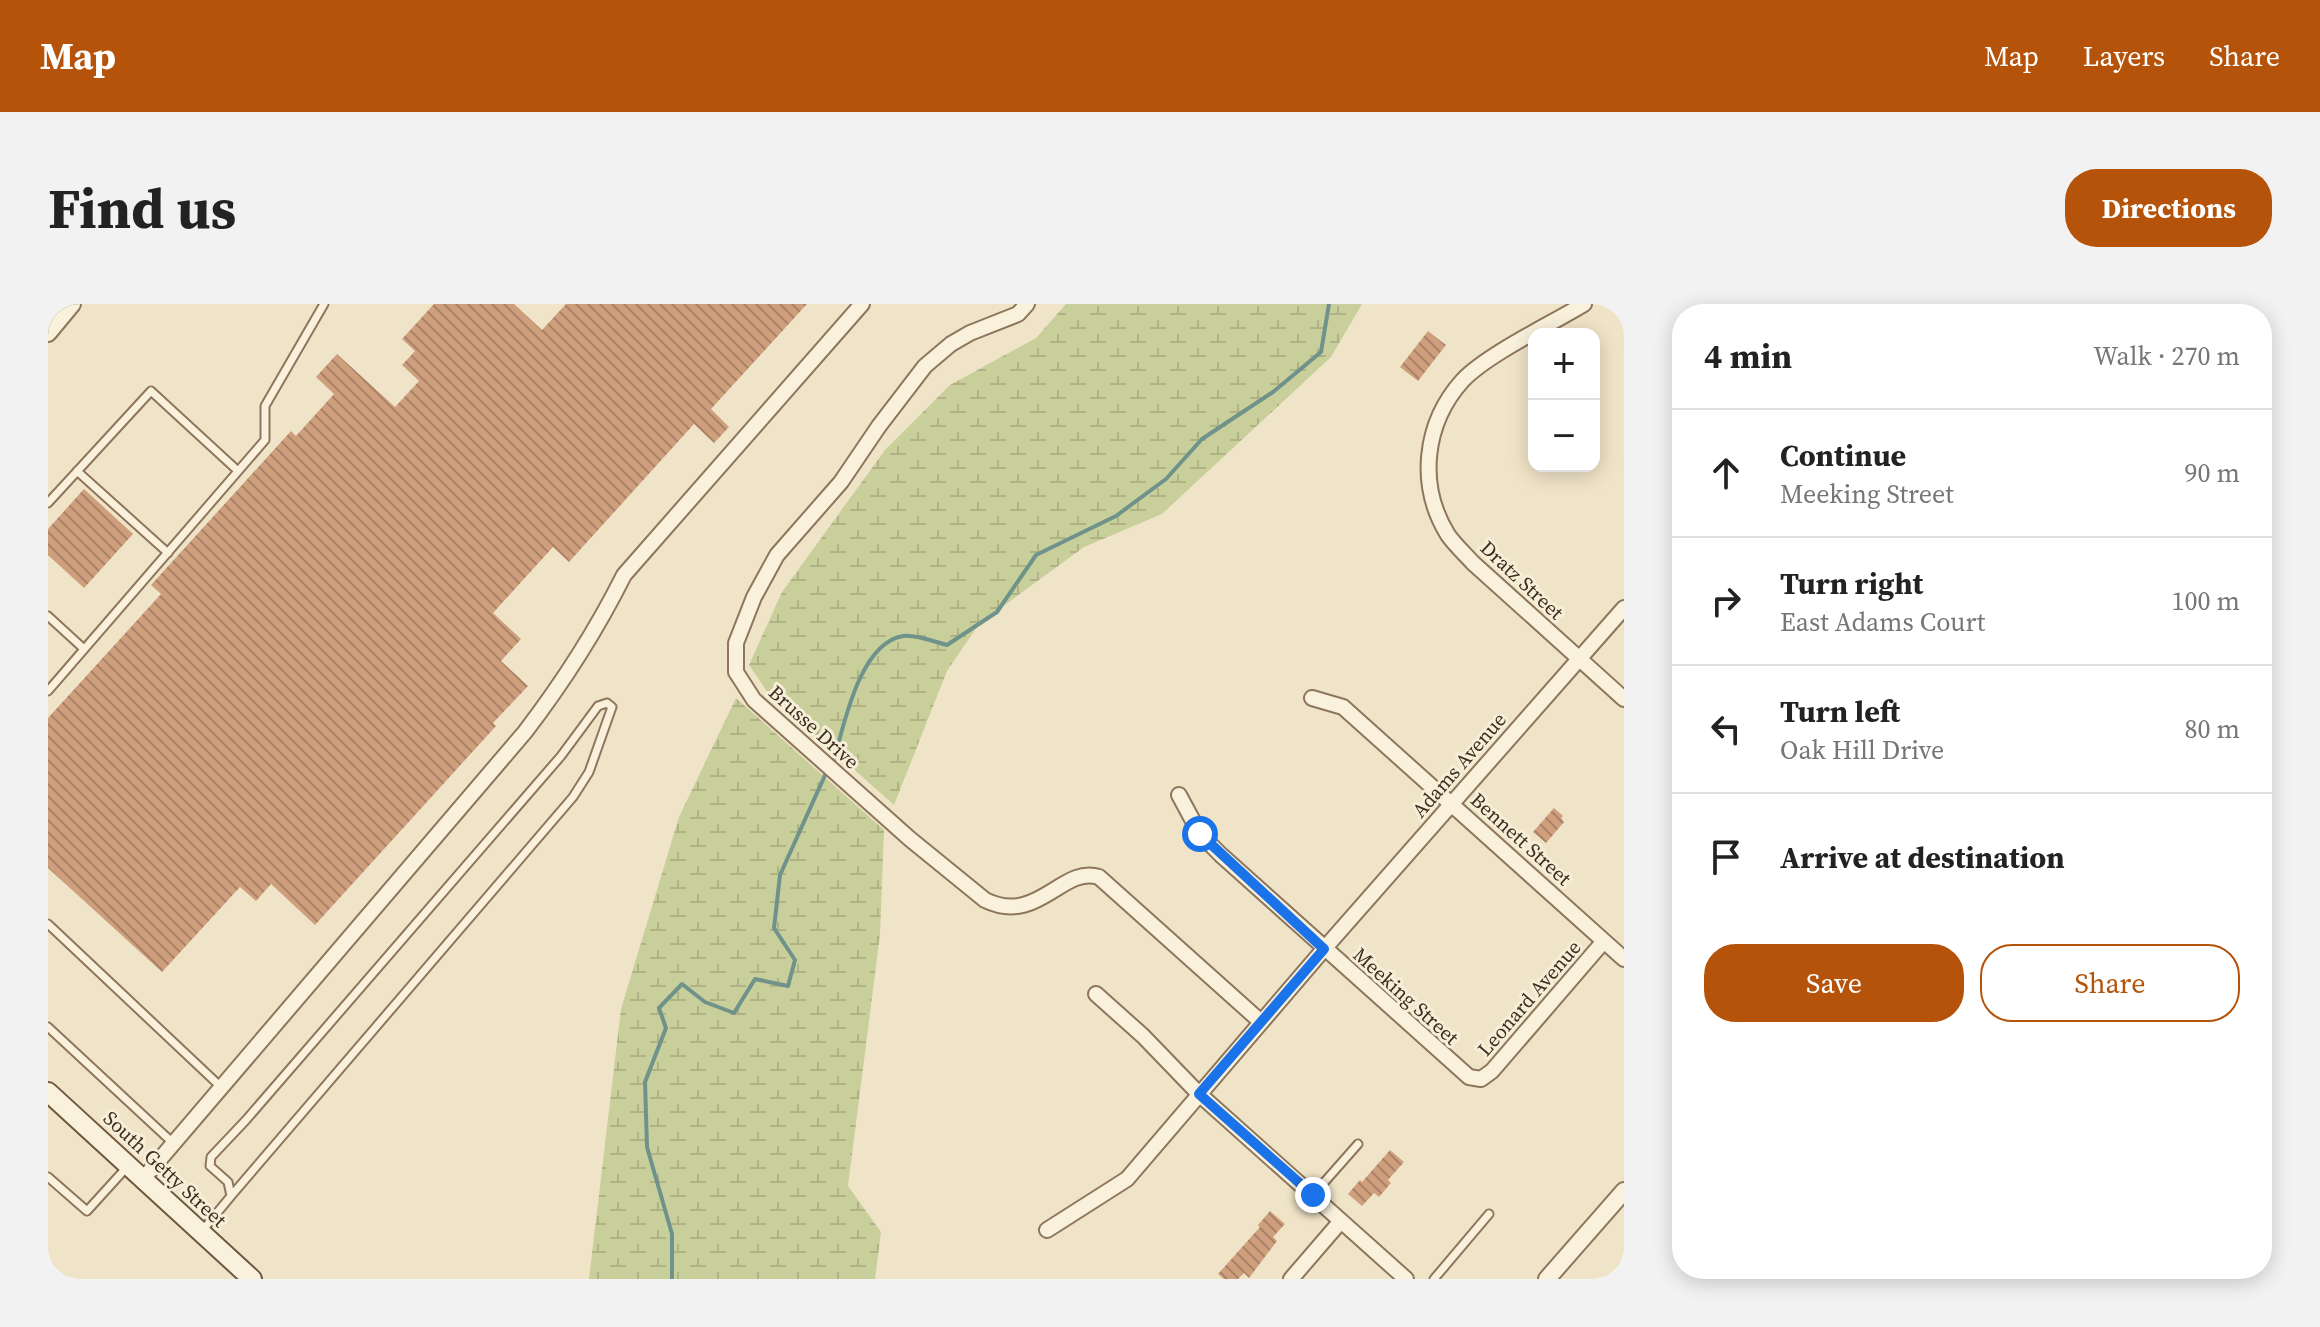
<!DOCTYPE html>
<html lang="en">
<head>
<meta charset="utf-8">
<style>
	:root { --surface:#fff; --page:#f2f2f2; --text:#222; --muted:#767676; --line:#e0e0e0; --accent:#b45309 }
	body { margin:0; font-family:"Source Serif 4",serif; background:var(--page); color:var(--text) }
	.controls { position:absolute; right:24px; top:24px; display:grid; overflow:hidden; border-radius:16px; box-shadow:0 4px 20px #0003 }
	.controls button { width:72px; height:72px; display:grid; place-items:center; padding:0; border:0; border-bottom:2px solid var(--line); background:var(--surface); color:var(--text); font:40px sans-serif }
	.stop { position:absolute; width:24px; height:24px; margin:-18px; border:6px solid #1a73e8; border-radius:50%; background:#fff }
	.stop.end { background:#1a73e8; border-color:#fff; box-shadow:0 2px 8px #0008 }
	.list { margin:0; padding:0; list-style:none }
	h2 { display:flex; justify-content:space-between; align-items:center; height:104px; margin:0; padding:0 32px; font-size:34px }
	h2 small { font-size:26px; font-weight:400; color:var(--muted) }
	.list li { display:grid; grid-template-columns:52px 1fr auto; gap:24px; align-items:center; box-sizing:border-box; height:128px; padding:0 32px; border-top:2px solid var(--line) }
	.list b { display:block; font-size:30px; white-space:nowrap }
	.list p { margin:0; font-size:26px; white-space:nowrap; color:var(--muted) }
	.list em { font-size:26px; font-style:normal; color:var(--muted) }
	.actions { display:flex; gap:16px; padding:24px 32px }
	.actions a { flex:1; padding:18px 0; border:2px solid var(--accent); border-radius:32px; text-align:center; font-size:28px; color:var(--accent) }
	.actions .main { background:var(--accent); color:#fff }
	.icon { flex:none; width:44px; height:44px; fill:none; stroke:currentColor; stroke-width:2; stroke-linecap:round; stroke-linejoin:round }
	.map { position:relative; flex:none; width:1576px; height:975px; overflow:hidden; border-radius:32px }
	header { display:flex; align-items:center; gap:48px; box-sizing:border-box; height:112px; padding:0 40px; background:var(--accent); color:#fff }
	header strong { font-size:38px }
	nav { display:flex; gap:44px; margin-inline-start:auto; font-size:28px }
	.intro { display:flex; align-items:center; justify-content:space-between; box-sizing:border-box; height:192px; padding:0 48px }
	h1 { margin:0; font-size:56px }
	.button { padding:20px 36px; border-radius:32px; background:var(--accent); color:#fff; font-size:28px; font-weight:700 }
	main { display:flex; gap:48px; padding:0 48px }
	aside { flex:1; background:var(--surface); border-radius:32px; box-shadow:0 4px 20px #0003 }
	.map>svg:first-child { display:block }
</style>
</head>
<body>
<header>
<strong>Map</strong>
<nav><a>Map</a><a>Layers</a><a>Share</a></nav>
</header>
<div class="intro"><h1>Find us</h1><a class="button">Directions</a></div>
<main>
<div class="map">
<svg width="1576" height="975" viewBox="0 0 1576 975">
	<defs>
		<pattern id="wetland-marsh" width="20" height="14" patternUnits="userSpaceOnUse" patternTransform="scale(2)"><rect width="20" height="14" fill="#c9cf9b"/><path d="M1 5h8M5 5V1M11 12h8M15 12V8" fill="none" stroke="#aeb285"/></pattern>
		<pattern id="building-back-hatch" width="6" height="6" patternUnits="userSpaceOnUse" patternTransform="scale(2)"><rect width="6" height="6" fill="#cf9f7d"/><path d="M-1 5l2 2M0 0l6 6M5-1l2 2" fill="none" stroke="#a98266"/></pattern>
	</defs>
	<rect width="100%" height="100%" fill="#f0e4c8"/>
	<!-- wetland -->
	<path fill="url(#wetland-marsh)" d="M 1018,0 L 1314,0 L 1283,53 L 1114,210 L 1036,243 L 931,320 L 899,367 L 846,501 L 720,389 L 701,361 L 734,288 L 837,146 L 902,81 L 988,34 Z
		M 688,394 L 836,526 L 832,631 L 800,882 L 833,928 L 827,975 L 541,975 L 573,705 L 631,513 Z"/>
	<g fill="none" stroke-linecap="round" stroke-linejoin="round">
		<!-- stream -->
		<path stroke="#6f938a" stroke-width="4" d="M 785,460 C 795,424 811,339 855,332 C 867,330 887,338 899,341 L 949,308 L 988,251 L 1068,212 L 1118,175 L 1154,135 L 1225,88 L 1273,48 L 1281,0
			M 624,975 L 624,930 L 599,843 L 597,778 L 618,724 L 611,704 L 634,680 L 657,698 L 686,709 L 707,675 L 740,682 L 747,656 L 726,624 L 732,571 L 778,469"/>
	</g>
	<!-- building -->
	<path fill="url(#building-back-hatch)" d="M 386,0 L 466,0 L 494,26 L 518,0 L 759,0 L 663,105 L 681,123 L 666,139 L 646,120 L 521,258 L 505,243 L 445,309 L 473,335 L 453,357 L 480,382 L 445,419 L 448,422 L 267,621 L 223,580 L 208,597 L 192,583 L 114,668 L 0,564 L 0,414 L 113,290 L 103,281 L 243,127 L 248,132 L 286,90 L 268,73 L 289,50 L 347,103 L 371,77 L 354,61 L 367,47 L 354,35 Z
		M 1380,27 L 1398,41 L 1370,77 L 1352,63 Z
		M 36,185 L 85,230 L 36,284 L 0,251 L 0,225 Z
		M 1506,504 L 1515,512 L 1513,514 L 1516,518 L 1498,539 L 1485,528 Z
		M 1342,846 L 1356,858 L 1340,876 L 1343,879 L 1331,893 L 1326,889 L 1314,902 L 1300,890 L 1312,876 L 1314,878 Z
		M 1222,907 L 1237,920 L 1225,933 L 1229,937 L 1201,974 L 1196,969 L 1190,975 L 1176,975 L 1170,970 L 1212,923 L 1210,921 Z"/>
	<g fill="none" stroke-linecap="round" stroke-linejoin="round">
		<!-- service casing -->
		<g stroke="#8d765c" stroke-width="11">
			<path id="service" d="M 29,167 L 120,249
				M 0,199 L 103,87 L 190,167
				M 0,312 L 36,345
				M 0,387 L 217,136 L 217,102 L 276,0
				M 0,620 L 173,783
				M 0,723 L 125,839
				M 0,873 L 39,907 L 79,863
				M 1265,891 L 1310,840
				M 154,927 L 183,892 L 180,878 L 162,862 L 163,853 L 198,816 L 513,452 L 550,402 L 559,399 L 564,403 L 541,468 L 525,493 L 183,892
				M 1386,975 L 1441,910"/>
		</g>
		<!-- minor casing -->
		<g stroke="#8d765c" stroke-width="18">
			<path id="minor" d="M 979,0 L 970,10 L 922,29 L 903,40 L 877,62 L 831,122 L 793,178 L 729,251 L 706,293 L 688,339 L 688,368 L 706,396 L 862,535 L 937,596 C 990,622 1014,561 1051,573 L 1213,718
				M 1536,0 C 1503,20 1440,50 1415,76 C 1376,119 1369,181 1400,231 C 1407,241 1417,250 1425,259 L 1576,395
				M 1264,394 L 1295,403 L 1576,655
				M 1131,491 L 1152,530 L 1173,551 L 1421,773 L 1433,775 L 1444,767 L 1556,637
				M 1048,690 L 1095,732 L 1151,790 L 1358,975
				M 95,875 L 477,428 C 516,377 547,329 576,271 L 814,0
				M 999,926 L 1079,875 L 1276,645 L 1576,304
				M 1243,975 L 1293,917"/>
		</g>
		<!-- tertiary casing -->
		<g stroke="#8d765c" stroke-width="20">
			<path id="tertiary" d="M 0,29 L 24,0
				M 1499,975 L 1576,887"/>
		</g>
		<!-- secondary casing -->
		<g stroke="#6f573f" stroke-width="22">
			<path id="secondary" d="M 0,788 L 204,975"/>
		</g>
		<!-- service -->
		<use href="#service" stroke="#faf1dc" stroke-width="7"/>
		<!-- minor -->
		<use href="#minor" stroke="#faf1dc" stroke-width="14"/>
		<!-- tertiary -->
		<use href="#tertiary" stroke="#faf1dc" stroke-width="16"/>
		<!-- secondary -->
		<use href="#secondary" stroke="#faf1dc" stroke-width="18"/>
	</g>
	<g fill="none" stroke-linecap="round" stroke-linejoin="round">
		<!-- route -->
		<path stroke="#1a73e8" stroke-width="10" d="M 1152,530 L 1276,645 L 1151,790 L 1265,891"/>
	</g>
	<g text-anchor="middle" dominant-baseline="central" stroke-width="6" stroke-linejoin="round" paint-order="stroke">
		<!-- street labels -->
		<g font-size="20" fill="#3d2e20" stroke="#f7eed8">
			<text transform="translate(1474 276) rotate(43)">Dratz Street</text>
			<text transform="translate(766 423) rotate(42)">Brusse Drive</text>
			<text transform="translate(1411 461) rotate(-49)">Adams Avenue</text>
			<text transform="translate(1473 535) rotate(42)">Bennett Street</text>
			<text transform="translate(1358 692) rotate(42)">Meeking Street</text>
			<text transform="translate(1481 694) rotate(-49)">Leonard Avenue</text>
			<text transform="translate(117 865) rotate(43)">South Getty Street</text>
		</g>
	</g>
</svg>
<div class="controls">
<button>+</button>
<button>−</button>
</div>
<div class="stop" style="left:1152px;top:530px"></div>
<div class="stop end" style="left:1265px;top:891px"></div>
</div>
<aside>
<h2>4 min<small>Walk · 270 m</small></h2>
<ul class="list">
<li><svg class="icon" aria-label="ahead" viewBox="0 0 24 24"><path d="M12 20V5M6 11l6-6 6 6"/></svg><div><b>Continue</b><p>Meeking Street</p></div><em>90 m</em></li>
<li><svg class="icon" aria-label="right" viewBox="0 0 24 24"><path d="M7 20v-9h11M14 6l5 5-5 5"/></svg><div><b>Turn right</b><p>East Adams Court</p></div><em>100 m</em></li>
<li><svg class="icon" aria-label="left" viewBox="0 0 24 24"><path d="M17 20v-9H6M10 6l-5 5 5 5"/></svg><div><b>Turn left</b><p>Oak Hill Drive</p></div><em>80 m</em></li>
<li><svg class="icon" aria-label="arrive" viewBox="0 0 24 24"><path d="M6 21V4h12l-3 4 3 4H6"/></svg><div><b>Arrive at destination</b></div></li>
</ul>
<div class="actions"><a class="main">Save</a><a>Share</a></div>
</aside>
</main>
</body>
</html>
